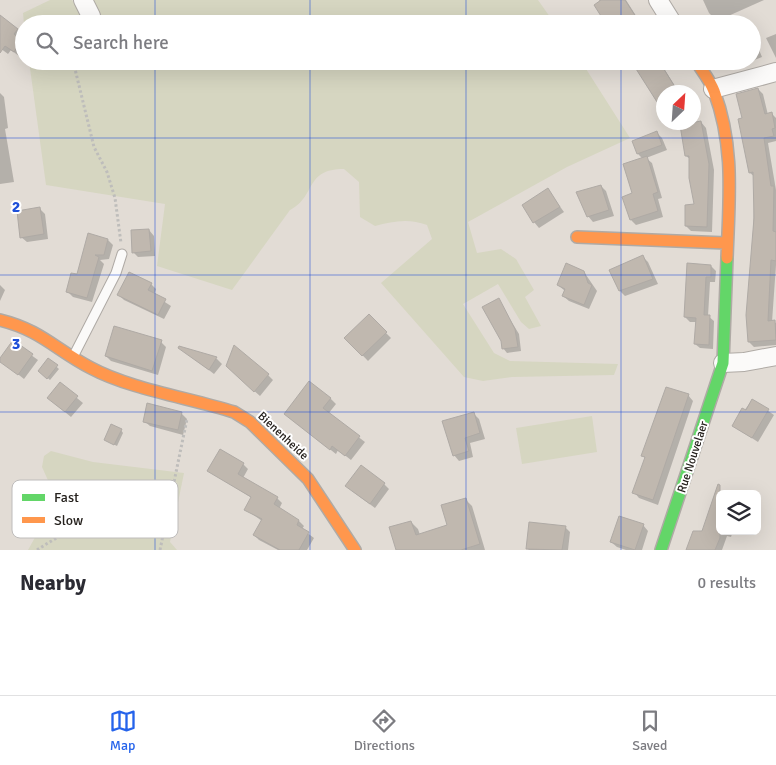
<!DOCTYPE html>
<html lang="en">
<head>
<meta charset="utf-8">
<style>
	:root { --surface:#fff; --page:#f2f2f3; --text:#2b2b33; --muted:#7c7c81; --line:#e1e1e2; --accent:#2563eb }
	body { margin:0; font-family:Signika,sans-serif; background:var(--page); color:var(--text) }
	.controls { position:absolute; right:15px; bottom:15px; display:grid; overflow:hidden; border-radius:8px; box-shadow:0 5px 20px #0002 }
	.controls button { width:45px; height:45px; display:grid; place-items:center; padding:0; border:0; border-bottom:1px solid var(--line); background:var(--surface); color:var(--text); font:25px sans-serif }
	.compass { position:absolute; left:656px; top:85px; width:45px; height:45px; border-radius:50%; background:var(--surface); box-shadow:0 5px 20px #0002; rotate:25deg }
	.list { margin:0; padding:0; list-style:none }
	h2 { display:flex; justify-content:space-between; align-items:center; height:65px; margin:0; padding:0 20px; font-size:21px }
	h2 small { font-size:16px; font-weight:400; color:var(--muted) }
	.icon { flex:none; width:28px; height:28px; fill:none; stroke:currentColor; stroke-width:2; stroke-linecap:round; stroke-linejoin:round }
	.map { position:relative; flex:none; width:776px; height:550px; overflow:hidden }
	.search { position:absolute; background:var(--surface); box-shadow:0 5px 20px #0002; left:15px; right:15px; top:15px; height:55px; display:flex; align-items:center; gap:12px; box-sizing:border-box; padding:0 18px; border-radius:28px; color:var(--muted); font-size:19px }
	.sheet { height:145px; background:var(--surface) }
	nav { display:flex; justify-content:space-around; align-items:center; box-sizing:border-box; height:70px; border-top:1px solid var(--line); background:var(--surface); font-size:14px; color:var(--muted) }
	nav a { display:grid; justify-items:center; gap:2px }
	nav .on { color:var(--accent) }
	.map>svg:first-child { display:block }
</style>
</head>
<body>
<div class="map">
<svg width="776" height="550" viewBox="0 0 776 550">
	<rect width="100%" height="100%" fill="#e2dcd5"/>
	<!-- green -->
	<path fill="#d6d6c1" d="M 50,0 L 72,0 L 86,24 L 24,24 L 23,13 Z
		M 94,0 L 538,0 L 555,24 L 87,24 L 99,17 Z
		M 29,61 L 581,61 L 630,138 L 567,167 L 468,222 L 477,253 L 501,249 L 516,259 L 534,290 L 525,297 L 541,326 L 529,329 L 521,322 L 498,284 L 463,304 L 494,353 L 510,361 L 618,364 L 614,375 L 512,377 L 483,381 L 464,377 L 381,283 L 432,239 L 427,225 C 409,218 393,221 375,226 L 360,217 L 359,182 L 344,169 C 304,169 317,196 290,210 L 232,290 L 157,266 L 165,204 L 46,185 Z
		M 592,416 L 597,452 L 522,464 L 516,428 Z
		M 51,451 L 93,462 L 184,473 L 170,542 L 177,550 L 28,550 L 38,532 L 47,521 L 38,513 L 51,487 L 42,467 L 44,456 Z"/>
	<!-- shadow -->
	<path fill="#0003" d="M 599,0 L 626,0 L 640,22 L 607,24 Z
		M 703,0 L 764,0 L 717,21 L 709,13 Z
		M 0,21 L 17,30 L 23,35 L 19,40 L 24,44 L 24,50 L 19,56 L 11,50 L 8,54 L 0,48 Z
		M 752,33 L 762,57 L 752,61 Z
		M 776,34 L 776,58 L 766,38 Z
		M 631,61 L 659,61 L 679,92 L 664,92 Z
		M 729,61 L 752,61 L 735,69 Z
		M 758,89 L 763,94 L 768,115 L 772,114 L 776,118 L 776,141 L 768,143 L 776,190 L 776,265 L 772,322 L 776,323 L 776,345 L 754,347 L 749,342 L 755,177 L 750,173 L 744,119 Z
		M 0,93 L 4,97 L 8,128 L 5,129 L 14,182 L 0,184 Z
		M 701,122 L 706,128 L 714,170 L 712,232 L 691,231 L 686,226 L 695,205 L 690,159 L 686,156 Z
		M 657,133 L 662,138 L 667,150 L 646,158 L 652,163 L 662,198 L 658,199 L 663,217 L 636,225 L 631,220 L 634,194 L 643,159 L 638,154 L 634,141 Z
		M 601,186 L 606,191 L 614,216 L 593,222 L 588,216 Z
		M 548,190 L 564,212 L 539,228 L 534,222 Z
		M 39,208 L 45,214 L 48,239 L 27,242 L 21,237 Z
		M 149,230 L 154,236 L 155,256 L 138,257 L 133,252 Z
		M 108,240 L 113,245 L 109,259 L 100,260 L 104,264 L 92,302 L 73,297 L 67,291 Z
		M 643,257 L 648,262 L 658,284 L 625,296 L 620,291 Z
		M 711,266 L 716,271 L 715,282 L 710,282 L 708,316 L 714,321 L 713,349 L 700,348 L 695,344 L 697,322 L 690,322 L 685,317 Z
		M 584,272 L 597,291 L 589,309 L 569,301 L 563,296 L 565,291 L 558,285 Z
		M 151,284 L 156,289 L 154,295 L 171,306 L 164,319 L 124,300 L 119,295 Z
		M 0,285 L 5,290 L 0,301 Z
		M 498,300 L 519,334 L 521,351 L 507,353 L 503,348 Z
		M 369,316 L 391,338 L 368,361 L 346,338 Z
		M 13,342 L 38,360 L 24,379 L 0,360 Z
		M 161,342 L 166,347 L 158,375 L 111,361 L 106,356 Z
		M 180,348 L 217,359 L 222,364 L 214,374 Z
		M 49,360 L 59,369 L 50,380 L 42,373 Z
		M 233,372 L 268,375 L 273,380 L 260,396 Z
		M 60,384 L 83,403 L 71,417 L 54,403 Z
		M 688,395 L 693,401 L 658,505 L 639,498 L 634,492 L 646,459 L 643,456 Z
		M 330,398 L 336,404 L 328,414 L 365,442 L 351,460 L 338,450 L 336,454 L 291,419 Z
		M 752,400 L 774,415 L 758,442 L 733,426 Z
		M 148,404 L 182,414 L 187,419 L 183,435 L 150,426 L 144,421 Z
		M 474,414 L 479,419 L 485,439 L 470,443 L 473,457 L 459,461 L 454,455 Z
		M 121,430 L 123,433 L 117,446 L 105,440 Z
		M 243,464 L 248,469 L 243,478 L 277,498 L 282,503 L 279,509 L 299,521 L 304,526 L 302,529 L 314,538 L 307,550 L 278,550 L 259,540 L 254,535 L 262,521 L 245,509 L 252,498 L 209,471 Z
		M 384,484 L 389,489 L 375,508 L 352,491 Z
		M 465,499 L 472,506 L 485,550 L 397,550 L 411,522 L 418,529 L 420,535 L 448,526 Z
		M 643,525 L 648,531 L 642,550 L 626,550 L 617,547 L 611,542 Z
		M 565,527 L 570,532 L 568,550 L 529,550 L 527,548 Z
		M 720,531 L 733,531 L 731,537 L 727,536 L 722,550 L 687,550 L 700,541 Z"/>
	<!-- building -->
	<path fill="#c0b8af" stroke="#afaaa5" d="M 601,0 L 625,0 L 636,17 L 625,24 L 606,24 L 594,5 Z
		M 0,15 L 18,29 L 14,34 L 22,40 L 14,52 L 5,46 L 0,53 Z
		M 631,61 L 659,61 L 678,92 L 664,92 L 664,113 Z
		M 758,88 L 765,114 L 772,112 L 775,128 L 772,129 L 774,136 L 764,138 L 771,186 L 774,186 L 773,231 L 776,232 L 776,261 L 771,260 L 768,321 L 775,320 L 776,340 L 748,342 L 746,315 L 754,218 L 753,172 L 749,173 L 738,119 L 742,118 L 736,94 Z
		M 701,121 L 709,164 L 707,227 L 685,226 L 685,205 L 694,204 L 689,178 L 689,156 L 685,156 L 680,125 Z
		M 657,131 L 662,145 L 637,154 L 632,141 Z
		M 647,156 L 658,192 L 653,194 L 658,211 L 630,220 L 622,197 L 632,193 L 623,164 Z
		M 601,185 L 609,210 L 587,217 L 576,192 Z
		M 548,188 L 560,207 L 533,223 L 522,205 Z
		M 40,207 L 44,234 L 20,238 L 17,211 Z
		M 149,229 L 151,251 L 132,253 L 131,230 Z
		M 88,233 L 108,239 L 104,255 L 95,255 L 99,257 L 87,298 L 66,292 L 71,273 L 77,274 Z
		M 643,255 L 653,279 L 619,291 L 609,270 Z
		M 566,263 L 584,271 L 588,283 L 592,285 L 584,305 L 562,296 L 565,289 L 557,285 Z
		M 687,263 L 711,265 L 711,277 L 706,277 L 704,315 L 710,315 L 709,345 L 694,344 L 696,318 L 684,317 Z
		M 129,272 L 152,283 L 148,290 L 166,299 L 158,315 L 117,295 Z
		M 499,298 L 515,329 L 518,347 L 502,349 L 501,341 L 482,307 Z
		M 369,314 L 387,332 L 362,356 L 344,338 Z
		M 114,326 L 162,340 L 152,371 L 105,356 Z
		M 13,340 L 33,354 L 18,375 L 0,362 L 0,358 Z
		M 234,345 L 269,374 L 254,392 L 226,366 Z
		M 179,346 L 217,357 L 209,370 L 178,348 Z
		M 48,358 L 58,365 L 47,379 L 38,371 Z
		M 309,381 L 331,398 L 323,408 L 360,436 L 345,456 L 332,446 L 330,450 L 284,414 Z
		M 60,382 L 78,396 L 65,412 L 47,398 Z
		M 666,387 L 689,394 L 653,500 L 632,493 L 645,457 L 641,456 Z
		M 752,399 L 769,409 L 752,438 L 732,426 L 742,408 L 746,410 Z
		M 147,403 L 182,412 L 178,430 L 143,422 Z
		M 474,412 L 480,433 L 465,438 L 469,451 L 453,456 L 442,421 Z
		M 111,424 L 122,429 L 114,445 L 104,440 Z
		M 220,449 L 244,463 L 238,474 L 278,497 L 274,504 L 299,520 L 297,525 L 309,532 L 299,550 L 280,550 L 253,535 L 262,519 L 244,510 L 251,497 L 207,471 Z
		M 361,465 L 385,483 L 370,504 L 345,486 Z
		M 718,484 L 720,485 L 720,538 L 715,550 L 686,550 L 693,531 L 702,531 Z
		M 466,498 L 480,544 L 461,550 L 396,550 L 389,527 L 411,521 L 416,535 L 447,525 L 441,505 Z
		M 619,516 L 644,524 L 635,550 L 610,542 Z
		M 529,522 L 566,526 L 562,550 L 526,549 Z"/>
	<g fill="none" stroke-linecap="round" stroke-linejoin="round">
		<!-- lane casing -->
		<g stroke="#afaaa5" stroke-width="11">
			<path id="lane" d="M 74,355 L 116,273 L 122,254"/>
		</g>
		<!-- street casing -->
		<g stroke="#afaaa5" stroke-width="20">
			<path id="street" d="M 83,0 L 91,16
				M 658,0 L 673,24
				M 713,89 L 776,72
				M 723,363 L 744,362 L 776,356"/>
		</g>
		<!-- fast casing -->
		<g stroke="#afaaa5" stroke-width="14">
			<path id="fast" d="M 661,550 L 723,363 L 727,258"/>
		</g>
		<!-- slow casing -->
		<g stroke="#afaaa5" stroke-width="14">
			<path id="slow" d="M 696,61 C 702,71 710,80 714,91 C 735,147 729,199 727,258
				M 577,237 L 726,243
				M 0,320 C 41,330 56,350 91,368 C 130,389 190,398 234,412 L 250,422 L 308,479 L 355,550"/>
		</g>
		<!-- path -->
		<path stroke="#bebdbb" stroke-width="3" stroke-dasharray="2.5 2.5" stroke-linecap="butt" d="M 76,61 L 75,69 L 94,147 L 107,172 L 115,198 L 121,243
			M 37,550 C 79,522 124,508 172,493
			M 160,550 L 187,419"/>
		<!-- lane -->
		<use href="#lane" stroke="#fbfaf9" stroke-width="9"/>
		<!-- street -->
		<use href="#street" stroke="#fbfaf9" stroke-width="18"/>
		<!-- fast -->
		<use href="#fast" stroke="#63d668" stroke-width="11"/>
		<!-- slow -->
		<use href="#slow" stroke="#ff974d" stroke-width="11"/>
	</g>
	<!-- grid -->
	<path fill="none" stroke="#1d4ed8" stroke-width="1" stroke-opacity="0.55" d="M 155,0 L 155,24M 310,0 L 310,24M 466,0 L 466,24M 621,0 L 621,24M 155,61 L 155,550M 310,61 L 310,550M 466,61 L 466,550M 621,61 L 621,550M 0,138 L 776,138M 0,275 L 776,275M 0,412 L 776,412"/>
	<g text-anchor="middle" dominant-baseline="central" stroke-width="4" stroke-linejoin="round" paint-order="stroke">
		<!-- street labels -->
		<g font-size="12" fill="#25211d" stroke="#fff">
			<text transform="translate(283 436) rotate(43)">Bienenheide</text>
			<text transform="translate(693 457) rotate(-72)">Rue Nouvelaer</text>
		</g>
	</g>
	<!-- legend -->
	<rect x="12" y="480" width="166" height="58" rx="8" fill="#fff" stroke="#bebcbb" stroke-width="1"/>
	<rect x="22" y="494" width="23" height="7" fill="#63d668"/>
	<rect x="22" y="517" width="23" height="6" fill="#ff974d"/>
	<g font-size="14" fill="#25211d">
		<text x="54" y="502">Fast</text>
		<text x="54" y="525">Slow</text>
	</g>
	<g font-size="16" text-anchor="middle" font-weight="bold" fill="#1d4ed8" stroke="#fff" stroke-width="4" stroke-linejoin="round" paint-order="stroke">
		<text x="16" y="212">2</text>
		<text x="16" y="349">3</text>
	</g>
</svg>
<div class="controls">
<button><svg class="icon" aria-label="layers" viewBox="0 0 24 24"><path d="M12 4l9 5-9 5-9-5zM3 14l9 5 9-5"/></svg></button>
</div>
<svg class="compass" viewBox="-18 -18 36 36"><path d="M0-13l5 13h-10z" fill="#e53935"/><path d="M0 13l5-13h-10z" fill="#7c7c81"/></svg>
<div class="search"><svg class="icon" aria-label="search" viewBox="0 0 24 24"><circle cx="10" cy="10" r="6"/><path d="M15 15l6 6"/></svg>Search here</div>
</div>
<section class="sheet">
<h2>Nearby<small>0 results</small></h2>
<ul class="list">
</ul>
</section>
<nav>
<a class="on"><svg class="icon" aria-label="map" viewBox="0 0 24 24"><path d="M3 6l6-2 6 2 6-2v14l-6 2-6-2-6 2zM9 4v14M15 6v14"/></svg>Map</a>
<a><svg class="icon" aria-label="directions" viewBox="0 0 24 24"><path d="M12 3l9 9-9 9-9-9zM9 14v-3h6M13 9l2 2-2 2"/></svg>Directions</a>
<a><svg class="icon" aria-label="saved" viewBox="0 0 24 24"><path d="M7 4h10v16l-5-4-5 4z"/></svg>Saved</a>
</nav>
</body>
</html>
